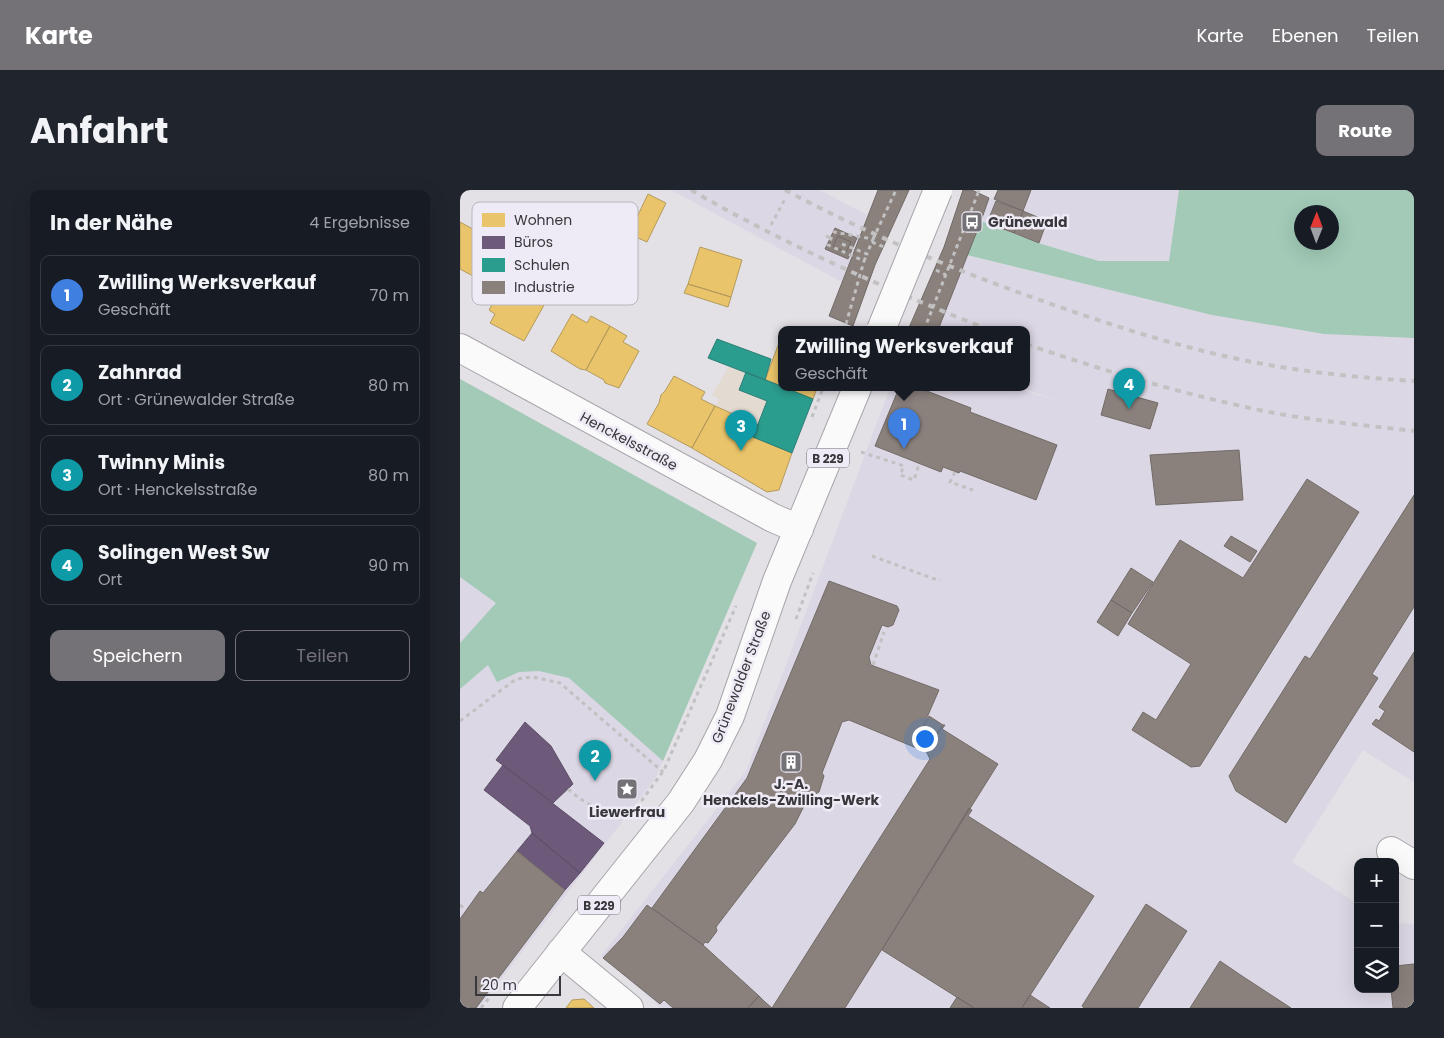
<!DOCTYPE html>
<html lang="de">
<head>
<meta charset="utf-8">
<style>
	:root { --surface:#171b24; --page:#20242c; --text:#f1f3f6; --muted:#9ea1a6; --line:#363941; --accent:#747277 }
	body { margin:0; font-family:Poppins,sans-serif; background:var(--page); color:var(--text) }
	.controls { position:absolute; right:15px; bottom:15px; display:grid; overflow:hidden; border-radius:10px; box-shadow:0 5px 20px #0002 }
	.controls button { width:45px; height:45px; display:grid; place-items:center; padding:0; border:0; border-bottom:1px solid var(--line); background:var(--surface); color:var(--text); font:25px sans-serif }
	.compass { position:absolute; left:834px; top:15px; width:45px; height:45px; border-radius:50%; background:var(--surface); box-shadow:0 5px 20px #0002; rotate:1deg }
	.scale { position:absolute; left:15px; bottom:12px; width:86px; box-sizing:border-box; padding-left:5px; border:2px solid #38373b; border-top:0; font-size:14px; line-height:18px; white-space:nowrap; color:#38373b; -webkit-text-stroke:4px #efebf6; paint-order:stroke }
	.you { position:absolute; left:464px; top:548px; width:18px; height:18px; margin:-12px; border:4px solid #fff; border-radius:50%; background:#1a73e8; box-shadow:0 0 0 8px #1a73e833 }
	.badge { display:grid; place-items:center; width:32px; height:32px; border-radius:50%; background:var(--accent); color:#fff; font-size:16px; font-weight:700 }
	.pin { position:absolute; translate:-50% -41px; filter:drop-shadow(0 1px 2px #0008) }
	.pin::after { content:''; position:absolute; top:26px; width:18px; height:15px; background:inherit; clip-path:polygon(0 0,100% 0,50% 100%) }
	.popup { position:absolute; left:318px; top:136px; width:252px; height:65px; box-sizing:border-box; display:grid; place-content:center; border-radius:10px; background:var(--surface); filter:drop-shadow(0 1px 4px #0005); font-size:16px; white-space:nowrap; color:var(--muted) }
	.popup b { font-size:19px; color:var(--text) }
	.popup::after { content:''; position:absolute; left:50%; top:100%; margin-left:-10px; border:10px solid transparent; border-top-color:var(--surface) }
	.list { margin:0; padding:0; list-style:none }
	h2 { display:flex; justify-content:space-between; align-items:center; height:65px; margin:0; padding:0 20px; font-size:21px }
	h2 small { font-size:16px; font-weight:400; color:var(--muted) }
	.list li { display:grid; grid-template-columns:32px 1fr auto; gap:15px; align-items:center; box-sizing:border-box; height:80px; margin:0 10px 10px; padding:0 10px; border:1px solid var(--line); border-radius:10px }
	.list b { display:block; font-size:19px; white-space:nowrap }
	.list p { margin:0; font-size:16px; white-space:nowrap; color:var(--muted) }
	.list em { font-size:16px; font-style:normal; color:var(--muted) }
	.actions { display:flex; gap:10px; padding:15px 20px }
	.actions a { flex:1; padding:11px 0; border:1px solid var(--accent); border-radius:10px; text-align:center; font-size:18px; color:var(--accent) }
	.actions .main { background:var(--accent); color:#fff }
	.icon { flex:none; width:28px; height:28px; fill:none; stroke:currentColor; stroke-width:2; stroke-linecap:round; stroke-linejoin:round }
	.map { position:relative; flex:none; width:954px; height:818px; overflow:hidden; border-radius:10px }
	header { display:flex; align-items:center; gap:30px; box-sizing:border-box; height:70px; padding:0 25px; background:var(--accent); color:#fff }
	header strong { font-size:24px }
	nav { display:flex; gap:28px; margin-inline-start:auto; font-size:18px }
	.intro { display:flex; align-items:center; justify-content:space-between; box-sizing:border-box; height:120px; padding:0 30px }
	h1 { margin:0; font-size:35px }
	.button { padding:12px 22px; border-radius:10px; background:var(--accent); color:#fff; font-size:18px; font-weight:700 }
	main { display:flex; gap:30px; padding:0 30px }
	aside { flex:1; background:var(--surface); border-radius:10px; box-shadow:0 5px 20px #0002 }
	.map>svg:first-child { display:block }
</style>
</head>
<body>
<header>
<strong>Karte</strong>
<nav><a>Karte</a><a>Ebenen</a><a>Teilen</a></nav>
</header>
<div class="intro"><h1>Anfahrt</h1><a class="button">Route</a></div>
<main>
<aside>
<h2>In der Nähe<small>4 Ergebnisse</small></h2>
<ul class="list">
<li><span class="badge" style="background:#3f7fe0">1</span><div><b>Zwilling Werksverkauf</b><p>Geschäft</p></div><em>70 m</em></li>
<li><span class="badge" style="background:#0f9aa8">2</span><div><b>Zahnrad</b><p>Ort · Grünewalder Straße</p></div><em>80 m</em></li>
<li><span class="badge" style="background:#0f9aa8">3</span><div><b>Twinny Minis</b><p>Ort · Henckelsstraße</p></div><em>80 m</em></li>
<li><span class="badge" style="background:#0f9aa8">4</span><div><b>Solingen West Sw</b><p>Ort</p></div><em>90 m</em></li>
</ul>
<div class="actions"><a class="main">Speichern</a><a>Teilen</a></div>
</aside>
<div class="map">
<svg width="954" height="818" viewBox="0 0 954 818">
	<rect width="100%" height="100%" fill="#e3e1e6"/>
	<!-- built -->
	<path fill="#dcd7e4" d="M 211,0 L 360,0 L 407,25 L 382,92 Z
		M 538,0 L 719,0 L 709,71 L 639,71 L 578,53 L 521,31 L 529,8 L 535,9 Z
		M 507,65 L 752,125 L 864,144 L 954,148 L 954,592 L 903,560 L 832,672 L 898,714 L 898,799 L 935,799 L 935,733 L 954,734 L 954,818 L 201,818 L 141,766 L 286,581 L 430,198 L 556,198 L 604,213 L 561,198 L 566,198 L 566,140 L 478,140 Z
		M 0,189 L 297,353 L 195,589 L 19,818 L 0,818 Z"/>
	<!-- education -->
	<path fill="#e3dad2" d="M 269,176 L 286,182 L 279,200 L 307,211 L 307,302 L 232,259 L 259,209 L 252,205 Z"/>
	<!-- forest -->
	<path fill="#a2cab7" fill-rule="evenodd" d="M 719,0 L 954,0 L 954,148 L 864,144 L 752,125 L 507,65 L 521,31 L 578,53 L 639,71 L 709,71 ZM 842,22 L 872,22 L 872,52 L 842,52 Z
		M 0,189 L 297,353 L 203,571 L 109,488 L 79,481 L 59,482 L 37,492 L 28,475 L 0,499 L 0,453 L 36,413 L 0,387 Z"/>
	<!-- homes -->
	<path fill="#e9c46a" stroke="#b49a5c" d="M 188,4 L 206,13 L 187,52 L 169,44 Z
		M 0,32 L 33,50 L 13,86 L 0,79 Z
		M 240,57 L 282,70 L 271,107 L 228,94 Z
		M 49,86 L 88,108 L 64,151 L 30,133 L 35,124 L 29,120 Z
		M 228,94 L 271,107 L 268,117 L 224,103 Z
		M 112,124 L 127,133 L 131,126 L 150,136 L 126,180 L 120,179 L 91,161 Z
		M 150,136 L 167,146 L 163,152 L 179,161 L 159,198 L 145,193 L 144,190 L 126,180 Z
		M 322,145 L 322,196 L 305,190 Z
		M 214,186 L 245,202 L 241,209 L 255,216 L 232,258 L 187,234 L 199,213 L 201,205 L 205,201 Z
		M 325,198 L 357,198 L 353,209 Z
		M 255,216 L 298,235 L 293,247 L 332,263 L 319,300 L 307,302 L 232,258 Z
		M 124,809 L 134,818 L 106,818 L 112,810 Z"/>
	<!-- offices -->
	<path fill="#6d597a" stroke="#5d4f67" d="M 65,532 L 91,556 L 113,594 L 93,613 L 36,570 Z
		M 43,575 L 144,653 L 120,683 L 72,643 L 70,636 L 24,600 Z
		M 72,643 L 120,683 L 105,700 L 57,661 Z"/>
	<!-- schools -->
	<path fill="#2a9d8f" stroke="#2e7e76" d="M 257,149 L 311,169 L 305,190 L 248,168 Z
		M 286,182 L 353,209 L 332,263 L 293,247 L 307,211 L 279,200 Z"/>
	<!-- industry -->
	<path fill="#8a817c" stroke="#716b68" d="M 418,0 L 449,0 L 415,75 L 393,136 L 369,126 Z
		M 503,0 L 512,0 L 529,8 L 521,31 L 478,140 L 448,140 L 484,57 Z
		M 538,0 L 571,0 L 563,21 L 534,9 Z
		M 536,11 L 563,21 L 554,43 L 527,33 Z
		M 563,21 L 587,31 L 579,53 L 554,43 Z
		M 375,38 L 397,48 L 388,69 L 365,59 Z
		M 378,46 L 391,52 L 386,62 L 373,56 Z
		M 439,198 L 459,198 L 511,218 L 510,222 L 597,255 L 576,310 L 500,281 L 499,283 L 483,277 L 481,282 L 415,256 Z
		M 648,199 L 698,213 L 690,239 L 641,225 Z
		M 779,260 L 783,310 L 696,315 L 690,265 Z
		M 847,289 L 899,322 L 740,576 L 731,577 L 672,540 L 683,522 L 696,530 L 731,474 L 668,434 L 720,350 L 783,388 Z
		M 954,305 L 954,417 L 912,484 L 918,488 L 826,633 L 776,601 L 769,586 L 845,466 L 850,469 Z
		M 771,346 L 797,361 L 790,372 L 764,356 Z
		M 671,378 L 693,392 L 672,423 L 651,410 Z
		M 369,391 L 437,416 L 439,420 L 433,435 L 428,437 L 422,435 L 409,467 L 411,475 L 479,500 L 454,557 L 389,530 L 382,532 L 362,583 L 364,586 L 359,602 L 352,606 L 350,604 L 335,634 L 256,737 L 257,741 L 248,753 L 245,752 L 243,755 L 192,718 L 287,588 Z
		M 651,410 L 672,423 L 658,446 L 637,432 Z
		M 954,462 L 954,562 L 912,534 L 916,529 L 919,531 L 925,521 L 919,517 Z
		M 469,526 L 483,535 L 466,561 L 454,557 Z
		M 483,535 L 485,535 L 482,539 L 538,574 L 385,818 L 312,818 L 470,569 L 466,561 Z
		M 509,618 L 512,620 L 508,626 L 634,706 L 562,818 L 514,818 L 422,760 Z
		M 57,661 L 105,700 L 16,818 L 0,818 L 0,729 L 20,701 L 23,703 Z
		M 686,714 L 727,741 L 678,818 L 624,818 L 622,816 Z
		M 187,715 L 243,755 L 299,806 L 288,818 L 213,818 L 204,810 L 200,814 L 143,768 L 163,747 Z
		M 760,771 L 782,786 L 831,818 L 730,818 Z
		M 954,774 L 954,818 L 933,818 L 931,799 L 935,799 L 935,776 Z
		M 570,805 L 590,818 L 562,818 Z
		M 299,806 L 305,812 L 312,818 L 288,818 Z
		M 497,807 L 514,818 L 490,818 Z"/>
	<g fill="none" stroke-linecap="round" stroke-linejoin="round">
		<!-- minor casing -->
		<g stroke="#a7a5aa" stroke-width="30">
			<path id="minor" d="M 0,158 L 313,328 L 339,339
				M 931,661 L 954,675
				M 101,762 L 169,818"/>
		</g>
		<!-- major casing -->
		<g stroke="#a7a5aa" stroke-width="30">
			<path id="major" d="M 57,818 L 221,612 L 248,570 L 270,526 L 317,391 L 397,198"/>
		</g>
		<!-- path -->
		<path stroke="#c1c1c3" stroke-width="3" stroke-dasharray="4 4" stroke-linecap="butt" d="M 518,3 L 519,0
			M 311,35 L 325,9
			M 366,46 L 371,48
			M 412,52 L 424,57
			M 382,54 L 407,64 L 413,49 L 374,42 L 368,55 L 404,71 L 407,64
			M 476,80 L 486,85
			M 385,140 L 386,134
			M 352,227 L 363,198
			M 401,262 L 444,276 L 440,285 L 454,290 L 459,274
			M 495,282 L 490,292 L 513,300
			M 412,366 L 480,391
			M 336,429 L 353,383
			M 413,475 L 424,442
			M 0,531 L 56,489 L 73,487 L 100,493 L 203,582
			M 108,599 C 131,619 142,621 173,622
			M 172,624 L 204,580 L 276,416
			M 0,715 L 6,720
			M 21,818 L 30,807"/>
		<!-- minor -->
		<use href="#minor" stroke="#fbfafb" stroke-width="28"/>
		<!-- major -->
		<use href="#major" stroke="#fbfafb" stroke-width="28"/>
		<!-- rail -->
		<path stroke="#c3c2c3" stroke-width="4" stroke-dasharray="6 6" stroke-linecap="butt" d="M 231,0 C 326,55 428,100 530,140
			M 325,0 C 419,50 517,89 617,123 C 682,145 748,165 815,176 C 861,184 907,188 954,191
			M 566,154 C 644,181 723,204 804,221 C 853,231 904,235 954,241"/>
		<!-- major-bridge casing -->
		<g stroke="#a7a5aa" stroke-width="30" stroke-linecap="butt">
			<path id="major-bridge" d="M 421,140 L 478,0"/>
		</g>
		<!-- path-bridge -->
		<path stroke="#c1c1c3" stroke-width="3" stroke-dasharray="4 4" stroke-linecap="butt" d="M 413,49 L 436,0
			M 386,134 L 404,71
			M 464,140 L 518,3"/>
		<!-- major-bridge -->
		<use href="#major-bridge" stroke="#fbfafb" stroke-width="28"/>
	</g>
	<!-- icons -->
	<defs>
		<g id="bus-square" transform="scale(1.125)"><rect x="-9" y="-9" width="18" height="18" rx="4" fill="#747277" stroke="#efebf6"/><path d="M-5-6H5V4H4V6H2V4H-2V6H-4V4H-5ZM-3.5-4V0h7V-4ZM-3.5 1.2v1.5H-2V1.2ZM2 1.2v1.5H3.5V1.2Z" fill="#fff"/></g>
		<g id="building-square" transform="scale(1.125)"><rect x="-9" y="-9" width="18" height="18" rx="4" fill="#747277" stroke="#efebf6"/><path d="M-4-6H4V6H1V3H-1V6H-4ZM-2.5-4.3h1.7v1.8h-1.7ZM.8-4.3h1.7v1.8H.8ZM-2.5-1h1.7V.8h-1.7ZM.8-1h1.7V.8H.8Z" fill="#fff"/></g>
		<g id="sight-square" transform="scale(1.125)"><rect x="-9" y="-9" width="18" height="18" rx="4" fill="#747277" stroke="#efebf6"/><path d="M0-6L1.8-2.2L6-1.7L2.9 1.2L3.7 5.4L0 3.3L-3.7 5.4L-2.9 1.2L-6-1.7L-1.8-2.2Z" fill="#fff"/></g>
	</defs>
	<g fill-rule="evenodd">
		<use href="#bus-square" x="512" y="32"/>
		<use href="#building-square" x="331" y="572"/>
		<use href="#sight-square" x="167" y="599"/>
	</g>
	<g text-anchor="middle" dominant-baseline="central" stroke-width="5" stroke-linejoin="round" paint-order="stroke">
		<!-- shield labels -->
		<g fill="#efebf6" stroke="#6f6d73" stroke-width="1">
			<rect x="347" y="258.5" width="42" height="19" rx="4"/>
			<rect x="118" y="705.5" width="42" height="19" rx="4"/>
		</g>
		<g font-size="12" font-weight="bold" fill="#38373b">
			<text x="368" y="268">B 229</text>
			<text x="139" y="715">B 229</text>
		</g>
		<!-- poi labels -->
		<g font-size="14" font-weight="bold" fill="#38373b" stroke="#efebf6">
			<text x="528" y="32" text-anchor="start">Grünewald</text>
			<text x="331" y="594">J.-A.<tspan x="331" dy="16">Henckels-Zwilling-Werk</tspan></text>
			<text x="167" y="622">Liewerfrau</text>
		</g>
		<!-- street labels -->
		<g font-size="14" fill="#38373b" stroke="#efebf6">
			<text transform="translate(169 251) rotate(28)">Henckelsstraße</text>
			<text transform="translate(281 487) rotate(-69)">Grünewalder Straße</text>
		</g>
	</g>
	<!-- legend -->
	<rect x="12" y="12" width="166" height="103" rx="8" fill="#efebf6" stroke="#b8b5be" stroke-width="1"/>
	<rect x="22" y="23" width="23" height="14" fill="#e9c46a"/>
	<rect x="22" y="46" width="23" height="13" fill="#6d597a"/>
	<rect x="22" y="68" width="23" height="14" fill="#2a9d8f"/>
	<rect x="22" y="91" width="23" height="13" fill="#8a817c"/>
	<g font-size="14" fill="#38373b">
		<text x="54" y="35">Wohnen</text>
		<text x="54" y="57">Büros</text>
		<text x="54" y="80">Schulen</text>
		<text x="54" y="102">Industrie</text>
	</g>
</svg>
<div class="controls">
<button>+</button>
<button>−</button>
<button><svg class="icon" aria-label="layers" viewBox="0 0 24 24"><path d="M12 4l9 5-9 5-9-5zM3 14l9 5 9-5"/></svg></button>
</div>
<svg class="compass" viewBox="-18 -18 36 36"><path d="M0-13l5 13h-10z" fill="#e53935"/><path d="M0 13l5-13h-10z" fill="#9ea1a6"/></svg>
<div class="scale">20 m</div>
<div class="you"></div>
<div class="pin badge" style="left:444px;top:259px;background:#3f7fe0">1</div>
<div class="popup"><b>Zwilling Werksverkauf</b>Geschäft</div>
<div class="pin badge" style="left:135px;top:591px;background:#0f9aa8">2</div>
<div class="pin badge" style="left:281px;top:261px;background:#0f9aa8">3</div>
<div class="pin badge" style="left:669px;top:219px;background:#0f9aa8">4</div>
</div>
</main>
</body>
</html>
